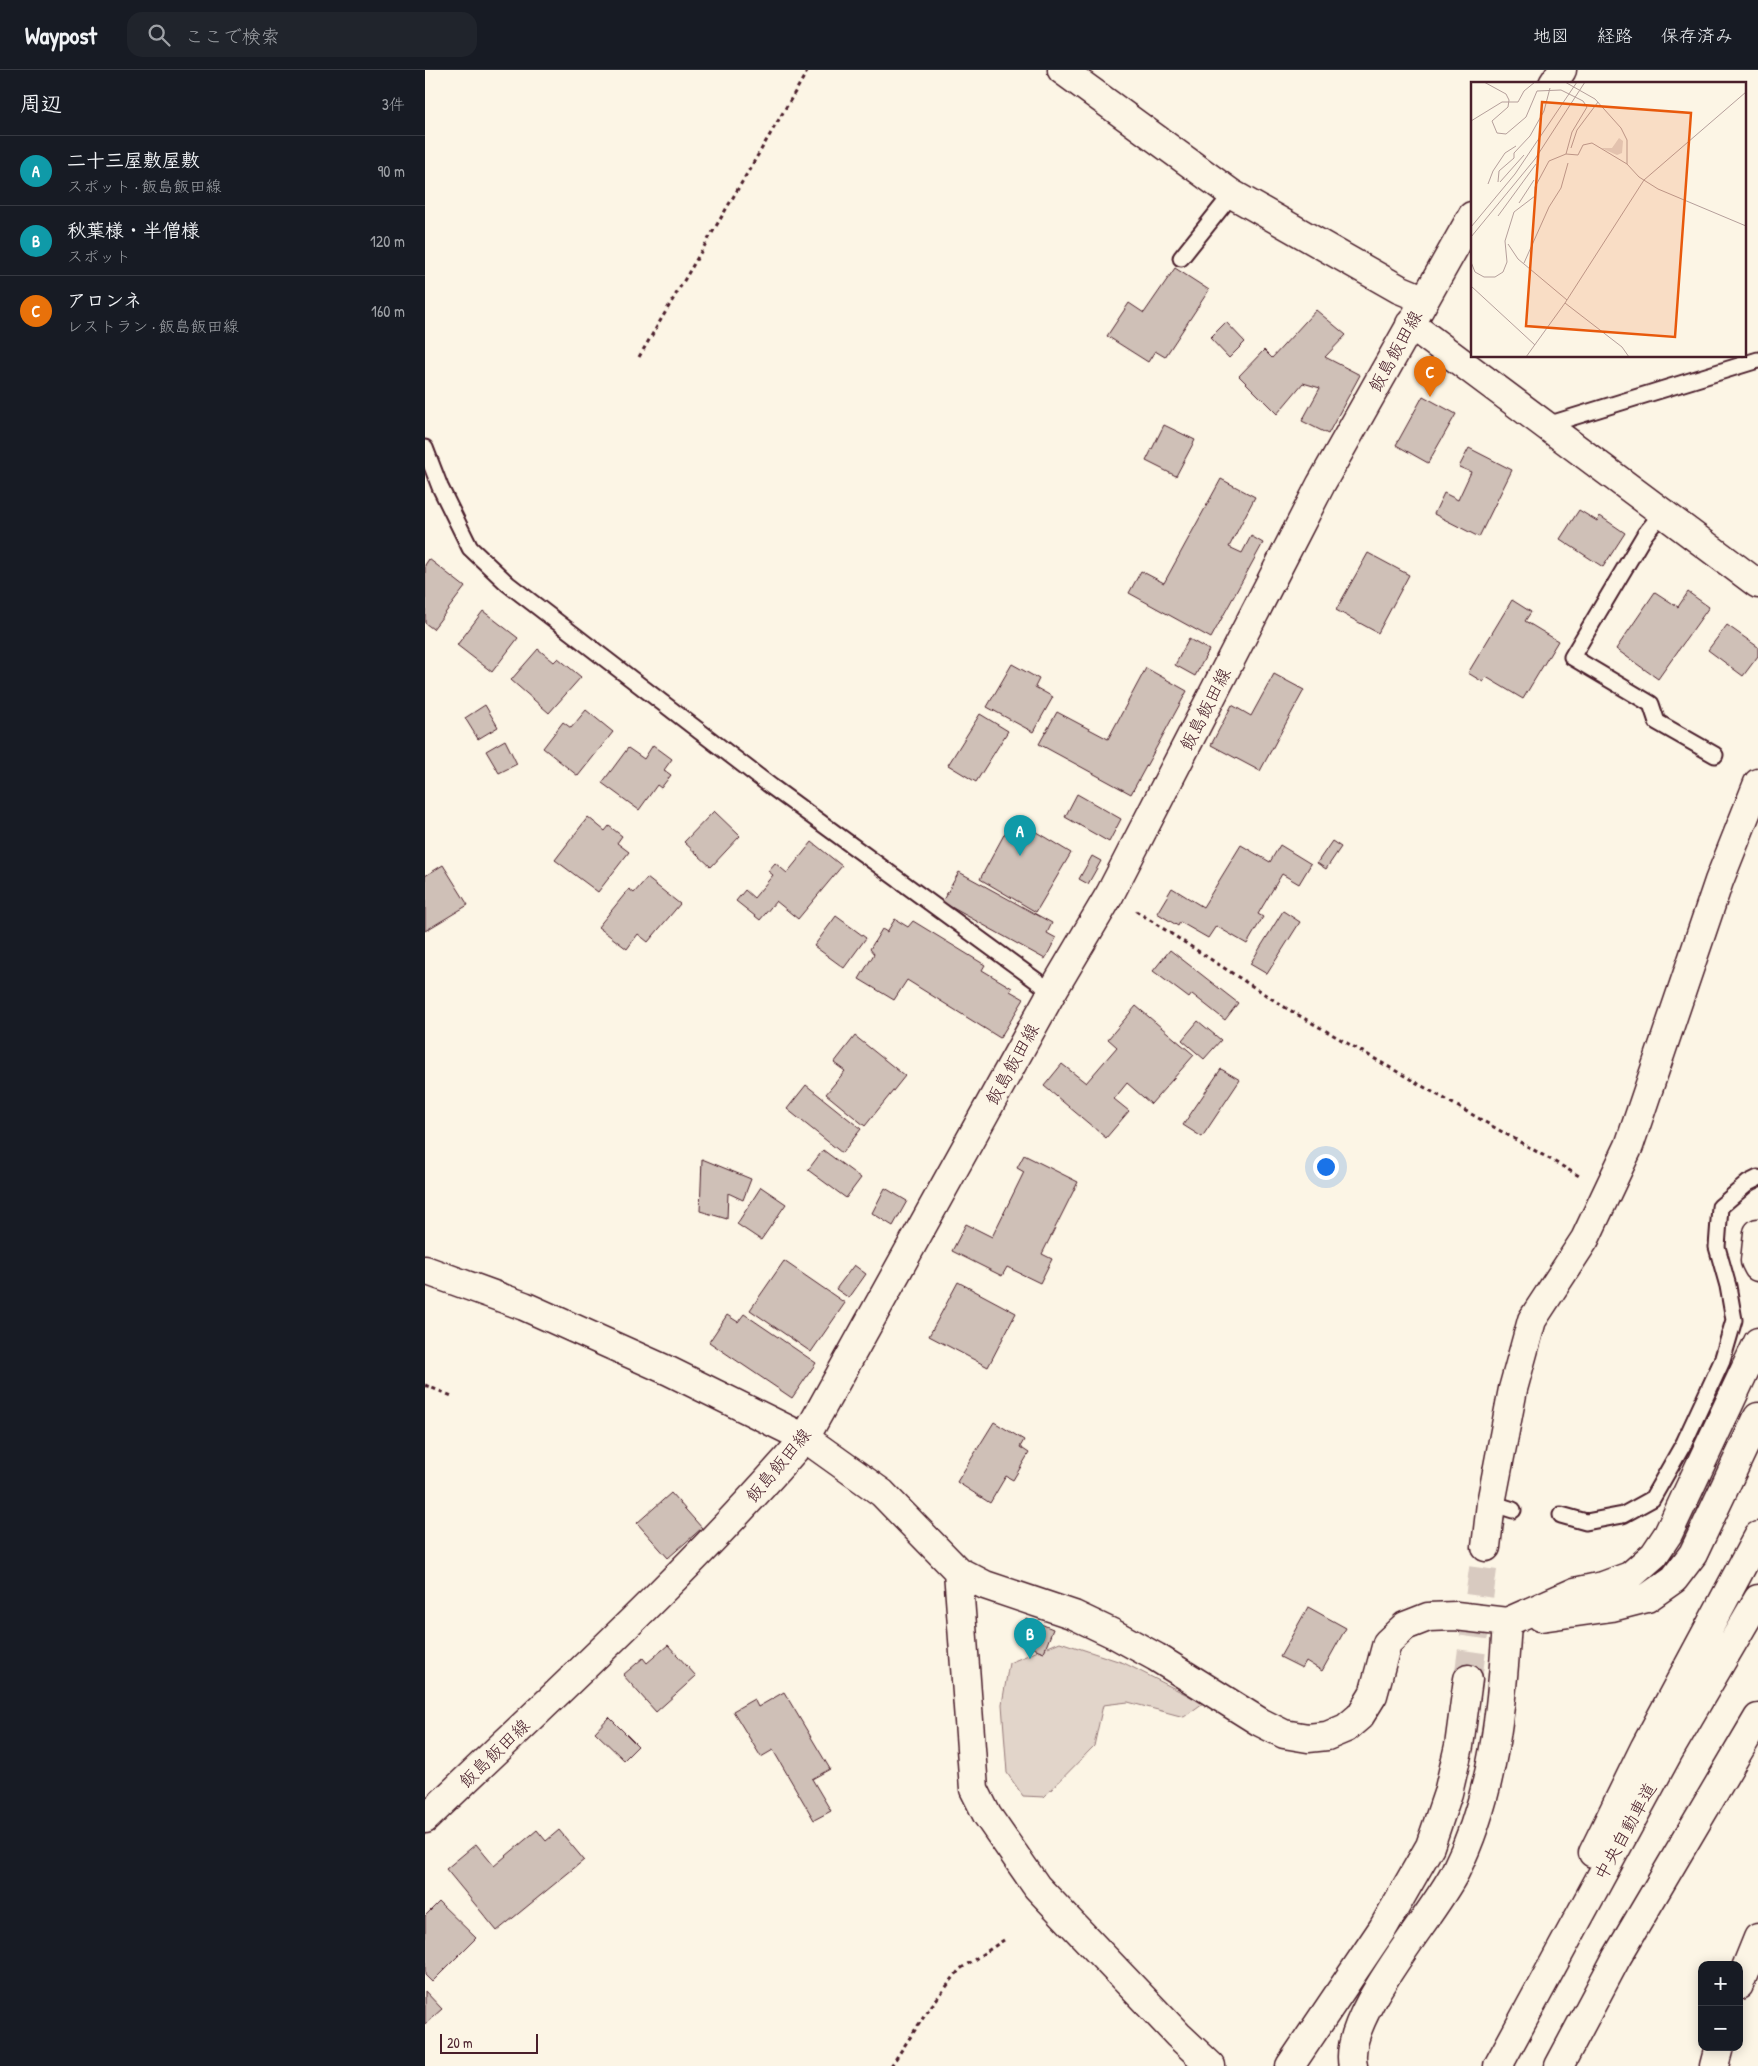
<!DOCTYPE html>
<html lang="ja">
<head>
<meta charset="utf-8">
<style>
	:root { --surface:#171b24; --page:#20242c; --text:#f1f3f6; --muted:#9ea1a6; --line:#363941; --accent:#a6949b }
	body { margin:0; font-family:"Patrick Hand","Klee One",sans-serif; background:var(--page); color:var(--text) }
	.controls { position:absolute; right:15px; bottom:15px; display:grid; overflow:hidden; border-radius:10px; box-shadow:0 2px 12px #0003 }
	.controls button { width:45px; height:45px; display:grid; place-items:center; padding:0; border:0; border-bottom:1px solid var(--line); background:var(--surface); color:var(--text); font:25px sans-serif }
	.scale { position:absolute; left:15px; bottom:12px; width:98px; box-sizing:border-box; padding-left:5px; border:2px solid #4a1f2b; border-top:0; font-size:14px; line-height:18px; white-space:nowrap; color:#4a1f2b; -webkit-text-stroke:4px #fcf5e5; paint-order:stroke }
	.you { position:absolute; left:900px; top:1096px; width:18px; height:18px; margin:-12px; border:4px solid #fff; border-radius:50%; background:#1a73e8; box-shadow:0 0 0 8px #1a73e833 }
	.badge { display:grid; place-items:center; width:32px; height:32px; border-radius:50%; background:var(--accent); color:#fff; font-size:16px; font-weight:700 }
	.pin { position:absolute; translate:-50% -41px; filter:drop-shadow(0 1px 2px #0008) }
	.pin::after { content:''; position:absolute; top:26px; width:18px; height:15px; background:inherit; clip-path:polygon(0 0,100% 0,50% 100%) }
	.list { margin:0; padding:0; list-style:none }
	h2 { display:flex; justify-content:space-between; align-items:center; height:65px; margin:0; padding:0 20px; font-size:21px }
	h2 small { font-size:16px; font-weight:400; color:var(--muted) }
	.list li { display:grid; grid-template-columns:32px 1fr auto; gap:15px; align-items:center; box-sizing:border-box; height:70px; padding:0 20px; border-top:1px solid var(--line) }
	.list b { display:block; font-size:19px; white-space:nowrap }
	.list p { margin:0; font-size:16px; white-space:nowrap; color:var(--muted) }
	.list em { font-size:16px; font-style:normal; color:var(--muted) }
	.icon { flex:none; width:28px; height:28px; fill:none; stroke:currentColor; stroke-width:2; stroke-linecap:round; stroke-linejoin:round }
	.map { position:relative; flex:none; width:1333px; height:1996px; overflow:hidden }
	header { display:flex; align-items:center; gap:30px; box-sizing:border-box; height:70px; padding:0 25px; background:var(--surface); border-bottom:1px solid var(--line) }
	header strong { font-size:24px }
	nav { display:flex; gap:28px; margin-inline-start:auto; font-size:18px }
	.search { width:350px; height:45px; background:var(--page); display:flex; align-items:center; gap:12px; box-sizing:border-box; padding:0 18px; border-radius:15px; color:var(--muted); font-size:19px }
	main { display:flex }
	aside { flex:1; background:var(--surface) }
	.map>svg:first-child { display:block }
</style>
</head>
<body>
<header>
<strong>Waypost</strong>
<div class="search"><svg class="icon" aria-label="search" viewBox="0 0 24 24"><circle cx="10" cy="10" r="6"/><path d="M15 15l6 6"/></svg>ここで検索</div>
<nav><a>地図</a><a>経路</a><a>保存済み</a></nav>
</header>
<main>
<aside>
<h2>周辺<small>3件</small></h2>
<ul class="list">
<li><span class="badge" style="background:#0f9aa8">A</span><div><b>二十三屋敷屋敷</b><p>スポット · 飯島飯田線</p></div><em>90 m</em></li>
<li><span class="badge" style="background:#0f9aa8">B</span><div><b>秋葉様・半僧様</b><p>スポット</p></div><em>120 m</em></li>
<li><span class="badge" style="background:#e8710a">C</span><div><b>アロンネ</b><p>レストラン · 飯島飯田線</p></div><em>160 m</em></li>
</ul>
</aside>
<div class="map">
<svg width="1333" height="1996" viewBox="0 0 1333 1996">
	<rect width="100%" height="100%" fill="#fcf5e5"/>
	<filter id="ink" filterUnits="userSpaceOnUse"><feTurbulence type="fractalNoise" baseFrequency=".02" numOctaves="2"/><feDisplacementMap in="SourceGraphic" scale="10" xChannelSelector="R" yChannelSelector="G"/><feConvolveMatrix kernelMatrix="1 2 1 2 8 2 1 2 1" color-interpolation-filters="sRGB"/></filter>
	<g filter="url(#ink)">
		<!-- green -->
		<path fill="#e2d5ca" stroke="#967a7a" d="M 635,1572 L 699,1593 L 778,1633 L 759,1647 L 703,1632 L 678,1635 L 669,1676 L 619,1727 L 598,1726 L 582,1703 L 577,1634 L 584,1593 Z"/>
		<!-- building -->
		<path fill="#cfc0b7" stroke="#4a1f2b" d="M 750,198 L 784,220 L 740,287 L 730,281 L 723,292 L 682,266 L 704,233 L 719,243 Z
			M 891,240 L 921,265 L 900,287 L 935,305 L 903,364 L 877,351 L 895,318 L 878,313 L 852,344 L 814,306 L 839,280 L 847,288 Z
			M 801,252 L 820,272 L 804,288 L 785,268 Z
			M 998,326 L 1031,344 L 1003,393 L 971,375 Z
			M 739,355 L 770,370 L 751,406 L 721,391 Z
			M 1044,378 L 1087,400 L 1054,467 L 1009,444 L 1019,423 L 1033,430 L 1046,402 L 1034,397 Z
			M 796,409 L 830,427 L 804,477 L 817,483 L 826,466 L 838,473 L 786,568 L 704,523 L 716,501 L 739,513 Z
			M 1154,440 L 1172,451 L 1175,446 L 1200,463 L 1178,497 L 1135,469 Z
			M 943,483 L 984,505 L 953,563 L 911,540 Z
			M 4,489 L 40,517 L 8,559 L 0,553 L 0,495 Z
			M 1230,522 L 1253,537 L 1263,522 L 1284,537 L 1233,609 L 1191,579 Z
			M 1087,530 L 1106,542 L 1100,551 L 1133,571 L 1098,629 L 1061,607 L 1058,612 L 1043,603 Z
			M 58,541 L 93,568 L 67,602 L 32,575 Z
			M 1302,555 L 1333,577 L 1333,586 L 1318,606 L 1283,580 Z
			M 764,569 L 784,580 L 770,606 L 750,595 Z
			M 113,579 L 129,592 L 133,588 L 156,607 L 124,643 L 86,610 Z
			M 587,594 L 614,609 L 610,617 L 628,627 L 608,662 L 562,637 Z
			M 721,598 L 762,621 L 706,724 L 614,674 L 632,642 L 683,669 Z
			M 849,604 L 879,620 L 835,701 L 786,675 L 807,635 L 826,646 Z
			M 60,635 L 73,657 L 53,669 L 40,648 Z
			M 161,640 L 188,662 L 153,706 L 118,678 L 138,652 L 146,658 Z
			M 555,644 L 583,661 L 551,712 L 523,695 Z
			M 80,670 L 92,694 L 74,703 L 61,681 Z
			M 228,675 L 247,689 L 239,700 L 246,705 L 236,718 L 232,715 L 214,740 L 177,713 L 203,678 L 219,689 Z
			M 652,724 L 696,749 L 684,772 L 640,747 Z
			M 289,741 L 315,766 L 286,797 L 259,772 Z
			M 163,747 L 180,761 L 184,756 L 197,766 L 192,773 L 204,782 L 173,822 L 130,790 Z
			M 588,748 L 646,783 L 611,842 L 555,809 Z
			M 907,771 L 916,777 L 901,799 L 892,793 Z
			M 387,772 L 417,796 L 373,849 L 351,831 L 335,850 L 311,831 L 320,820 L 329,828 L 348,805 L 343,801 L 350,793 L 362,803 Z
			M 816,775 L 845,792 L 855,775 L 886,794 L 874,814 L 857,804 L 833,844 L 838,847 L 822,874 L 791,856 L 783,868 L 755,852 L 753,856 L 732,843 L 747,818 L 778,837 Z
			M 667,786 L 676,791 L 663,814 L 654,809 Z
			M 18,795 L 43,835 L 0,861 L 0,806 Z
			M 534,802 L 627,853 L 622,863 L 631,868 L 620,889 L 517,832 Z
			M 222,808 L 255,834 L 223,872 L 213,864 L 202,879 L 173,857 L 204,819 L 209,823 Z
			M 858,841 L 875,852 L 842,904 L 825,894 Z
			M 411,846 L 441,868 L 419,898 L 389,876 Z
			M 470,849 L 483,857 L 488,851 L 560,895 L 557,900 L 587,918 L 585,921 L 599,929 L 575,968 L 482,910 L 469,930 L 434,909 L 449,884 L 445,879 L 457,859 L 462,862 Z
			M 745,880 L 813,933 L 800,950 L 767,924 L 764,928 L 728,901 Z
			M 711,936 L 769,985 L 726,1034 L 702,1013 L 689,1029 L 704,1041 L 681,1068 L 619,1016 L 637,994 L 661,1013 L 692,977 L 683,969 Z
			M 773,951 L 796,970 L 779,989 L 757,970 Z
			M 430,966 L 480,1006 L 440,1056 L 401,1024 L 420,1001 L 409,993 Z
			M 796,999 L 815,1010 L 777,1067 L 758,1055 Z
			M 381,1015 L 436,1059 L 417,1083 L 362,1039 Z
			M 398,1080 L 436,1108 L 421,1128 L 383,1100 Z
			M 599,1085 L 653,1112 L 617,1184 L 627,1189 L 615,1213 L 582,1197 L 577,1206 L 527,1181 L 541,1154 L 567,1167 L 599,1102 L 592,1098 Z
			M 277,1089 L 326,1109 L 318,1130 L 303,1123 L 302,1149 L 275,1141 Z
			M 336,1117 L 361,1134 L 336,1170 L 312,1154 Z
			M 460,1118 L 482,1131 L 468,1156 L 447,1143 Z
			M 359,1191 L 420,1233 L 386,1282 L 325,1240 Z
			M 429,1195 L 441,1204 L 424,1228 L 411,1219 Z
			M 533,1212 L 591,1243 L 563,1297 L 504,1266 Z
			M 319,1244 L 391,1293 L 367,1328 L 284,1272 L 302,1245 L 313,1252 Z
			M 569,1352 L 599,1370 L 595,1377 L 604,1383 L 588,1410 L 581,1406 L 565,1433 L 532,1412 Z
			M 246,1423 L 277,1458 L 243,1488 L 212,1453 Z
			M 883,1537 L 921,1558 L 897,1601 L 881,1591 L 877,1598 L 855,1587 Z
			M 601,1548 L 628,1559 L 619,1582 L 592,1572 Z
			M 243,1575 L 271,1606 L 231,1642 L 198,1605 L 218,1588 L 222,1593 Z
			M 359,1622 L 405,1699 L 387,1709 L 406,1741 L 389,1750 L 348,1680 L 336,1687 L 308,1641 L 329,1629 L 333,1637 Z
			M 184,1647 L 213,1676 L 199,1690 L 170,1662 Z
			M 112,1760 L 121,1771 L 134,1760 L 159,1790 L 72,1861 L 21,1799 L 51,1774 L 69,1796 Z
			M 14,1832 L 51,1868 L 7,1912 L 0,1905 L 0,1846 Z
			M 0,1921 L 17,1939 L 0,1954 Z"/>
		<g fill="none" stroke-linecap="round" stroke-linejoin="round">
			<!-- street-tunnel -->
			<path stroke="#d8cac0" stroke-width="28" stroke-dasharray="28 14" stroke-linecap="butt" d="M 1043,1609 L 1061,1477"/>
			<!-- lane casing -->
			<g stroke="#4a1f2b" stroke-width="19">
				<path id="lane" d="M 756,188 L 807,124
					M 1122,355 L 1333,290
					M 0,378 L 15,417 L 45,478 L 83,514 L 347,717 L 627,922
					M 1238,442 L 1220,464 L 1147,587 L 1226,634 L 1232,652 L 1290,685
					M 1066,1433 L 1088,1440
					M 1136,1445 L 1161,1452 L 1198,1445 L 1227,1429 L 1259,1373 L 1297,1291 L 1309,1250 L 1303,1216 L 1292,1177 L 1295,1137 L 1323,1113 L 1333,1108"/>
			</g>
			<!-- street casing -->
			<g stroke="#4a1f2b" stroke-width="31">
				<path id="street" d="M 637,0 L 807,124 L 974,219 L 998,229
					M 985,254 L 1333,514
					M 1061,1477 L 1066,1433 L 1088,1319 L 1107,1250 L 1160,1169 L 1204,1076 L 1294,811 L 1333,713
					M 865,1996 L 958,1858 L 1005,1776 L 1023,1723 L 1034,1676 L 1043,1609"/>
			</g>
			<!-- secondary casing -->
			<g stroke="#4a1f2b" stroke-width="31">
				<path id="secondary" d="M 0,1200 L 99,1236 L 244,1301 L 380,1368 L 457,1423 L 533,1501 L 560,1515 L 649,1545 L 689,1564 L 731,1587 L 835,1652 L 859,1664 L 883,1668 L 902,1666 L 921,1658 L 935,1646 L 948,1625 L 962,1573 L 980,1556 L 1003,1547 L 1031,1546 L 1082,1552 C 1077,1637 1069,1724 1030,1802 C 1007,1848 916,1948 928,1996
					M 533,1501 L 549,1719 L 562,1745 L 612,1817 L 753,1965 L 786,1996"/>
			</g>
			<!-- primary casing -->
			<g stroke="#4a1f2b" stroke-width="31">
				<path id="primary" d="M 1128,14 L 1137,0
					M 0,1749 C 128,1626 264,1503 380,1368 L 627,922 L 685,824 L 896,414 L 1047,146"/>
			</g>
			<!-- highway casing -->
			<g stroke="#4a1f2b" stroke-width="31">
				<path id="highway" d="M 1333,1163 L 1330,1191 L 1333,1197
					M 1116,1547 L 1187,1537 L 1222,1528 L 1249,1509 L 1268,1484 L 1333,1347
					M 1082,1552 L 1150,1522 L 1178,1516 L 1205,1506 L 1229,1485 L 1243,1464 L 1333,1272
					M 1168,1783 L 1220,1677 L 1333,1466
					M 1314,1915 L 1333,1868
					M 1073,1996 L 1243,1683 L 1333,1529
					M 1134,1996 L 1192,1887 L 1333,1648
					M 1289,1996 L 1294,1977"/>
			</g>
			<!-- path -->
			<path stroke="#4a1f2b" stroke-width="3" stroke-dasharray="4 4" stroke-linecap="butt" d="M 214,287 L 383,0
				M 711,841 L 861,938 L 1156,1107
				M 0,1315 L 29,1327
				M 466,1996 L 504,1939 L 535,1899 L 579,1870"/>
			<!-- lane -->
			<use href="#lane" stroke="#fcf5e5" stroke-width="15"/>
			<!-- street -->
			<use href="#street" stroke="#fcf5e5" stroke-width="28"/>
			<!-- secondary -->
			<use href="#secondary" stroke="#fcf5e5" stroke-width="28"/>
			<!-- primary -->
			<use href="#primary" stroke="#fcf5e5" stroke-width="28"/>
			<!-- highway -->
			<use href="#highway" stroke="#fcf5e5" stroke-width="28"/>
		</g>
	</g>
	<g text-anchor="middle" dominant-baseline="central" stroke-width="4.5" stroke-linejoin="round" paint-order="stroke">
		<!-- street labels -->
		<g font-size="18" fill="#4a1f2b" stroke="#fcf5e5">
			<text transform="translate(970 281) rotate(-61)">飯島飯田線</text>
			<text transform="translate(780 639) rotate(-63)">飯島飯田線</text>
			<text transform="translate(587 994) rotate(-61)">飯島飯田線</text>
			<text transform="translate(353 1395) rotate(-50)">飯島飯田線</text>
			<text transform="translate(69 1683) rotate(-44)">飯島飯田線</text>
			<text transform="translate(1200 1761) rotate(-61)">中央自動車道</text>
		</g>
	</g>
	<!-- overview -->
	<g transform="translate(1046 12)">
		<rect width="275" height="275" fill="#fcf5e5"/>
		<path d="M 148,56 L 152,59 L 151,71 L 146,73 L 130,66 L 141,66 Z" fill="#e2d5ca"/>
		<path fill="none" stroke="#b59f9b" stroke-width="1" d="M 13,0 L 35,12 L 38,18 L 37,25 L 21,39 L 26,51 L 35,52 L 55,35 L 66,9 L 90,8 L 112,19 L 116,25 L 101,50 L 95,72 L 107,73 L 112,63 L 121,61 L 156,82 L 168,95 L 187,107 L 275,144M 94,0 L 124,17 L 150,46 L 156,58 L 156,82M 0,39 L 31,20 L 47,20 L 53,9 L 64,0M 100,66 L 106,48 L 127,20M 27,100 L 28,89 L 43,76 L 43,71 L 59,54 L 73,29 L 79,6M 29,100 L 53,73M 17,102 L 22,89 L 34,71 L 45,64M 48,121 L 63,98M 27,134 L 65,82M 0,145 L 44,92 L 106,0M 0,155 L 64,77 L 114,0M 37,162 L 47,177 L 96,218M 0,180 L 4,190 L 13,195 L 24,195 L 32,190 L 36,180 L 34,159 L 43,130 L 64,114 L 64,105 L 78,79 L 95,72M 53,181 L 78,125 L 90,106 L 97,81M 0,204 L 64,263M 94,221 L 151,265 L 158,275M 55,275 L 94,221 L 173,98 L 275,10"/>
		<path fill="#e8590c" fill-opacity="0.15" stroke="#e8590c" stroke-width="2.5" d="M 71,20 L 220,31 L 204,255 L 55,244 Z"/>
		<rect width="275" height="275" fill="none" stroke="#4a1f2b" stroke-width="2.5"/>
	</g>
</svg>
<div class="controls">
<button>+</button>
<button>−</button>
</div>
<div class="scale">20 m</div>
<div class="you"></div>
<div class="pin badge" style="left:595px;top:786px;background:#0f9aa8">A</div>
<div class="pin badge" style="left:605px;top:1589px;background:#0f9aa8">B</div>
<div class="pin badge" style="left:1005px;top:327px;background:#e8710a">C</div>
</div>
</main>
</body>
</html>
